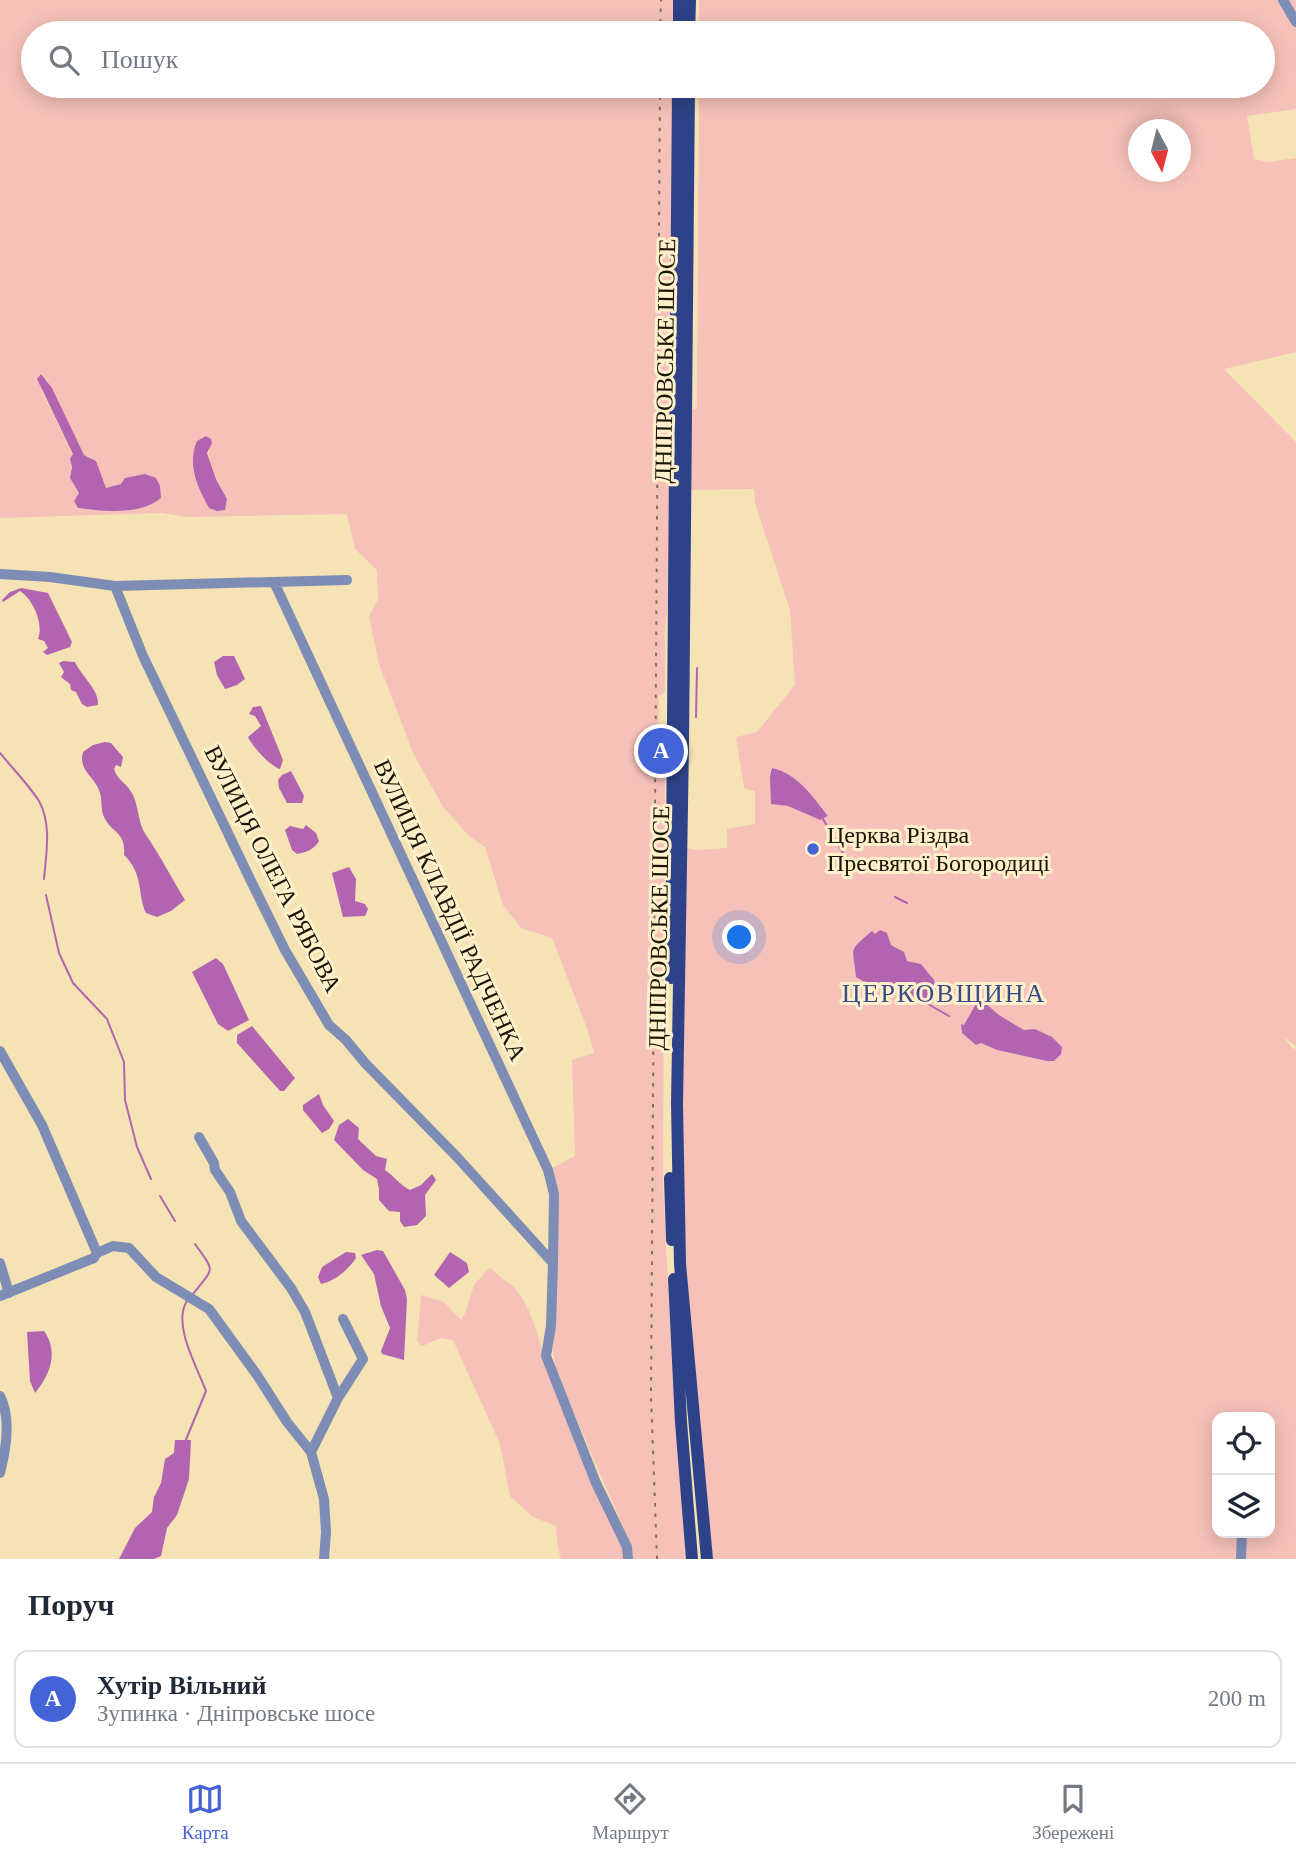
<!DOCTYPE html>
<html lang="uk">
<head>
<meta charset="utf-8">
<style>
	:root { --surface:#fff; --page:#f2f2f3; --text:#1f2937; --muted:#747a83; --line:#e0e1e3; --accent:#4463d6 }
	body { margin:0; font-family:"Times New Roman",serif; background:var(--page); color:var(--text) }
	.controls { position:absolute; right:21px; bottom:21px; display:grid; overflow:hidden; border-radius:14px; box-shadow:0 4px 18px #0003 }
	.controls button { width:63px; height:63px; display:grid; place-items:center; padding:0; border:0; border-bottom:2px solid var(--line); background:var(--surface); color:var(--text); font:35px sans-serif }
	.compass { position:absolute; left:1128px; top:119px; width:63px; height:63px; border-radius:50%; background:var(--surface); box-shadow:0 4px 18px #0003; rotate:173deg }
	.you { position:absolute; left:740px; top:938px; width:24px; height:24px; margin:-18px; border:5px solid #fff; border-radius:50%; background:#1a73e8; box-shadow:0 0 0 10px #1a73e833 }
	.badge { display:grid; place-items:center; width:46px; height:46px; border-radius:50%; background:var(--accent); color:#fff; font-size:23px; font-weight:700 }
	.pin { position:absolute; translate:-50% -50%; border:4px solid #fff; box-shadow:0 2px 7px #0006 }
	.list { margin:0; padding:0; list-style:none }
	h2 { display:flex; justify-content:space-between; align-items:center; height:91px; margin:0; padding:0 28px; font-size:30px }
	h2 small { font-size:23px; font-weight:400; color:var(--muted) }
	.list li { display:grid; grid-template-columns:46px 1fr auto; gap:21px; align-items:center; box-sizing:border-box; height:98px; margin:0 14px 14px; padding:0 14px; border:2px solid var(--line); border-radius:14px }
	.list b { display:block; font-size:26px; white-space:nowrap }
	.list p { margin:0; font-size:23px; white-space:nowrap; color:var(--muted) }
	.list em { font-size:23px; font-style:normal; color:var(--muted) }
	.icon { flex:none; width:38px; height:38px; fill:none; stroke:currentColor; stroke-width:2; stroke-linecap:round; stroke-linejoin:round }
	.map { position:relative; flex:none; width:1296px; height:1559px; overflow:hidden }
	.search { position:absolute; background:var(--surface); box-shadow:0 4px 18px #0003; left:21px; right:21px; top:21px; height:77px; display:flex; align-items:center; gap:18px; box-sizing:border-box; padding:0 24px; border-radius:38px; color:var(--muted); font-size:26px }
	.sheet { height:203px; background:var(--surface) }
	nav { display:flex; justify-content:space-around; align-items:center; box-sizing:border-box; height:98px; border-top:2px solid var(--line); background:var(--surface); font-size:19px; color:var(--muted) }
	nav a { display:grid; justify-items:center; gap:4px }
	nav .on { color:var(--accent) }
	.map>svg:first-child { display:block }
</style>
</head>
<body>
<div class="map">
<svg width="1296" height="1559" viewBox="0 0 1296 1559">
	<rect width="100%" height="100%" fill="#f5e2b5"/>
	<!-- green -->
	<path fill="#f6c1b9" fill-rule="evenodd" d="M 0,0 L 679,0 L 679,33 L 33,33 L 33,86 L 678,86 L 674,549 L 665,629 L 665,692 L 659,696 L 658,754 L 665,755 L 663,1187 L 670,1326 L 687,1559 L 632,1559 L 632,1547 L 556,1372 L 553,1352 L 557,1263 L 552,1168 L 575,1156 L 572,1060 L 594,1053 L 588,1031 L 552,938 L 521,928 L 503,905 L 485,847 L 469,836 L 443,807 L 413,753 L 379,664 L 369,617 L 378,599 L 377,570 L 355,549 L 347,514 L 188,517 L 162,513 L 0,518 ZM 46,378 L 84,455 L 91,457 L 106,488 L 122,484 L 161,498 C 140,516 103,511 78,508 L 79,493 L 70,478 L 73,454 L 41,390 ZM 211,439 C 204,460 218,480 227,499 L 209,508 L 194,473 Z
		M 699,0 L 1296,0 L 1296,109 L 1247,116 L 1254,159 L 1266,162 L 1296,158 L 1296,352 L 1224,369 L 1296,442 L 1296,1046 L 1283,1036 L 1292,1048 L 1296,1049 L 1296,1559 L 709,1559 L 680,1264 L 682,847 L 697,850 L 727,848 L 727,829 L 755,824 L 755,791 L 744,788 L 736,737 L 757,732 L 795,685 L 790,610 L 755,503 L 754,489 L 685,490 L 686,411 L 697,409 L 699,86 L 1263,86 L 1263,33 L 699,33 ZM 1138,130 L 1180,130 L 1180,172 L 1138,172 ZM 772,768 L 793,777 L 828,816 L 820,820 L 788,806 L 771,804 ZM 880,931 L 887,933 L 891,945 L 898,948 L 907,961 L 921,964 L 934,980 L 932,999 L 889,986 L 855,969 C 856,963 851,955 853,950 C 854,943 866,936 872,932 L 875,934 ZM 990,1007 L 999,1015 L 1024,1030 L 1047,1061 L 997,1050 L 981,1043 L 961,1025 L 964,1025 ZM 1217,1417 L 1270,1417 L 1270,1533 L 1217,1533 Z
		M 490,1267 C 497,1275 503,1279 511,1285 C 528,1299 536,1329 542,1349 L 624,1547 L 625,1559 L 561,1559 L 558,1548 L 556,1526 L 533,1517 L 510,1496 L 500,1444 L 453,1340 L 441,1338 L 422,1346 L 417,1341 L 421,1295 L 444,1302 L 461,1320 L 466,1311 L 474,1285 Z"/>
	<!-- water -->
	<path fill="#b364b0" d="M 41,374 L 52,388 L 84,455 L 96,461 L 106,488 L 121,484 L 125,478 L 145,474 L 156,478 L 160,486 L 161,498 C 140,516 102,511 78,508 L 74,501 L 79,493 L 70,478 L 72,467 L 70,459 L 73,454 L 37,379 Z
		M 206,436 L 211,439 L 212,443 L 207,453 L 216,479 L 227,499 L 225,510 L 217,511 L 209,508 C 197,486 187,465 197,441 Z
		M 21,588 L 48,593 L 72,642 L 70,647 L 47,655 L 43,652 L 48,648 L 44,641 L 38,639 C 44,624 33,599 20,591 L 3,602 L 2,600 L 10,592 Z
		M 223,656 L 234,656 L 245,679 L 237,685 L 225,689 L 217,675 L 214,662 Z
		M 63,661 L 75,662 C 81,676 99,689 98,705 L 87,707 L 82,704 L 76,692 L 71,690 L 70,684 L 61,677 L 64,672 L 59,663 Z
		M 261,706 L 283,760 L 280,769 C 271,767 252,746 248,737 L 261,726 L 255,716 L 249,714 L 253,707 Z
		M 105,742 L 111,743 L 123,757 L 121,767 L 116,765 L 114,769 C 117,780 128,784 133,795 C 139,808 138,824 146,835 C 160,855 172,879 185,900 L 171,911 L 157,917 L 146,913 C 137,894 144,874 124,855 C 126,831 112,834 104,817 C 100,809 103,799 99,790 C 93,775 78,770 83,752 L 93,745 Z
		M 772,768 C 797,773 813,797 828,816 L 820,820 L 788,806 L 771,804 L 770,776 Z
		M 291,771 L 304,796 L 302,803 L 287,803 L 279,788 L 278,780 L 282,775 Z
		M 306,825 L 316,833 L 319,841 C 314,850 306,852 297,854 L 292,850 L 285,830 L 290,826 L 303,829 Z
		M 349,867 L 356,879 L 355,901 L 365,904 L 368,909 L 365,916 L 343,917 L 332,873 Z
		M 880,930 L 887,933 L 891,945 L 904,952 L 907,961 L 921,964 L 934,980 L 937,993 L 932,999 L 914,1002 L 905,996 L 904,990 L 863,981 L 856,977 C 853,946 847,952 872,931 L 875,934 Z
		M 216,958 L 223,964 L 249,1020 L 228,1031 L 218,1024 L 192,972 Z
		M 977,1002 L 984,1002 L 999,1015 L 1024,1030 L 1035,1029 L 1052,1037 L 1062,1047 L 1061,1054 L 1054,1061 L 1047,1061 L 997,1050 L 981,1043 L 976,1045 L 962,1033 L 961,1024 L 964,1025 Z
		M 252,1026 L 295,1078 L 284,1091 L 280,1091 L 237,1043 L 237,1035 Z
		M 319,1094 L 323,1105 L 334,1121 L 329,1129 L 322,1133 L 303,1110 L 303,1105 Z
		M 348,1119 L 359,1128 L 358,1139 L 376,1156 L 387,1159 L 385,1170 C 394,1176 401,1186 410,1190 L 421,1185 L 432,1174 L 436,1180 L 425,1195 L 426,1216 L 417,1225 L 404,1227 L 400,1221 L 400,1212 L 389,1211 L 379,1200 L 379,1189 L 377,1179 L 363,1170 L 334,1140 L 339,1125 Z
		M 377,1250 L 383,1251 L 405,1290 L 407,1299 L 404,1360 L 382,1354 L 381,1351 L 390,1328 L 381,1306 L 374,1274 L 361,1255 Z
		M 346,1252 L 355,1253 L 356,1258 C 348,1270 335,1281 321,1284 L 318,1277 L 322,1267 Z
		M 450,1252 L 467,1263 L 469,1272 L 449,1288 L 434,1275 Z
		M 44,1331 C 59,1352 50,1375 35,1393 L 30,1381 L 27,1332 Z
		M 175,1440 L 191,1440 L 189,1479 L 177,1515 L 167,1528 L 161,1556 L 154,1559 L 119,1559 L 135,1528 L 152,1512 L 154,1497 L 161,1483 L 165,1459 L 174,1453 Z"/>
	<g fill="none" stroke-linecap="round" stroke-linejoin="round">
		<!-- stream -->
		<path stroke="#b364b0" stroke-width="2" d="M 696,717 L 697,668
			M 0,753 C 13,769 28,784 39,801 C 52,824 46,855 44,879
			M 823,819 L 849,863
			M 46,895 L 59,953 L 73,983 L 107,1019 L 124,1062 L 125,1100 L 137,1147 L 151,1179
			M 895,897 L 907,903
			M 921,1000 L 949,1016
			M 160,1196 L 175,1221
			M 193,1294 C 214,1267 216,1273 195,1244
			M 185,1442 L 206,1391 C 197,1367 172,1324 187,1301"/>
		<!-- minor -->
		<path stroke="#7d8db5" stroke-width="10" d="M 1283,0 L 1296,22
			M 0,574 L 50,577 L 115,586 L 347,580
			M 274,582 L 548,1170 L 554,1194 L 553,1263 L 551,1326 L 546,1356 L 596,1483 L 627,1547 L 628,1559
			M 115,586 L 143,656 L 249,877 L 285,950 L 329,1025 L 346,1040 L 365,1063 L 457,1157 L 553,1263
			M 0,1051 L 42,1125 L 97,1253 L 94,1258 L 0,1296
			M 199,1137 L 214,1163 L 215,1170 L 230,1192 L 241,1221 L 291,1288 L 305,1312 L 338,1398
			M 97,1253 L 113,1246 L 129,1248 L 156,1277 L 209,1309 L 257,1375 L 287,1422 L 311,1452 L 324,1499 L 326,1532 L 324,1559
			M 0,1263 L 9,1293
			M 0,1396 C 11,1417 6,1450 0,1473
			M 311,1452 L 338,1398 L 363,1359 L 343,1319
			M 1241,1559 L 1242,1533"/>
		<!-- major -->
		<path stroke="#2d4288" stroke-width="12" d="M 679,33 L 679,0
			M 689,33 L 690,0
			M 689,86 L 683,745 L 677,1104 L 680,1264 L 707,1559
			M 671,978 L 678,86
			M 670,1178 L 672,1240
			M 674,1279 L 681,1422 L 692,1559"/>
		<!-- rail -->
		<path stroke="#7f7356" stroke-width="2" stroke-dasharray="3.5 7" stroke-linecap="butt" d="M 660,33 L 661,0
			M 657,1559 L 651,1395 L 660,86"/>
	</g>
	<!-- markers -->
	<circle fill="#4463d6" stroke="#fff0cc" stroke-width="2.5" cx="813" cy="849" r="7"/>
	<g text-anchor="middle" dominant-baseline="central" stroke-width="6" stroke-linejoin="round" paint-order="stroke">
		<!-- street labels -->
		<g font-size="24" fill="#1b1505" stroke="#fff0cc">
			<text transform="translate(665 361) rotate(-89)">ДНІПРОВСЬКЕ ШОСЕ</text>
			<text transform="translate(273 869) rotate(63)">ВУЛИЦЯ ОЛЕГА РЯБОВА</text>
			<text transform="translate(450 910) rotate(65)">ВУЛИЦЯ КЛАВДІЇ РАДЧЕНКА</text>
			<text transform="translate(659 928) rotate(-89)">ДНІПРОВСЬКЕ ШОСЕ</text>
		</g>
		<!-- poi labels -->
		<g font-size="24" fill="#1b1505" stroke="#fff0cc" text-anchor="start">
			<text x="827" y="835">Церква Різдва<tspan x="827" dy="28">Пресвятої Богородиці</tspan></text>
		</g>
		<!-- neighbourhood labels -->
		<g font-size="26" letter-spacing="2" fill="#384b86" stroke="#fff0cc">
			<text x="944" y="993">ЦЕРКОВЩИНА</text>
		</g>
	</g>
</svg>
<div class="controls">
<button><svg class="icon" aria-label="locate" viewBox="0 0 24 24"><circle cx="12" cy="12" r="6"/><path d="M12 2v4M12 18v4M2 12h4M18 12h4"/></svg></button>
<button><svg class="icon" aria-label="layers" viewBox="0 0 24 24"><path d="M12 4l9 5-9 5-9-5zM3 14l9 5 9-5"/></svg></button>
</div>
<svg class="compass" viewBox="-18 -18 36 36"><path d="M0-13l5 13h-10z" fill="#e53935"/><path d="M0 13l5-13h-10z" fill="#747a83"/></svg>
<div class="you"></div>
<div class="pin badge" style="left:661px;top:751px">A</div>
<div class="search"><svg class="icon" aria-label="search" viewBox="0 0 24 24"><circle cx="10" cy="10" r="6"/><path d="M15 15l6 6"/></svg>Пошук</div>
</div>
<section class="sheet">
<h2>Поруч<small></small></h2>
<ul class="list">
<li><span class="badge">A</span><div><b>Хутір Вільний</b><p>Зупинка · Дніпровське шосе</p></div><em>200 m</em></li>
</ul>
</section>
<nav>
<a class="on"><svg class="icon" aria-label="map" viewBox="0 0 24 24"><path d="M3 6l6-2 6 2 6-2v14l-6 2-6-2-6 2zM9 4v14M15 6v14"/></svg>Карта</a>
<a><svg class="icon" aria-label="directions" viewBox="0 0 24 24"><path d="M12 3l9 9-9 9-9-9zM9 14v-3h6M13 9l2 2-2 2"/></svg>Маршрут</a>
<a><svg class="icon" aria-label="saved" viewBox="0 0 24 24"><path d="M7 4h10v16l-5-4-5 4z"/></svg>Збережені</a>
</nav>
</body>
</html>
